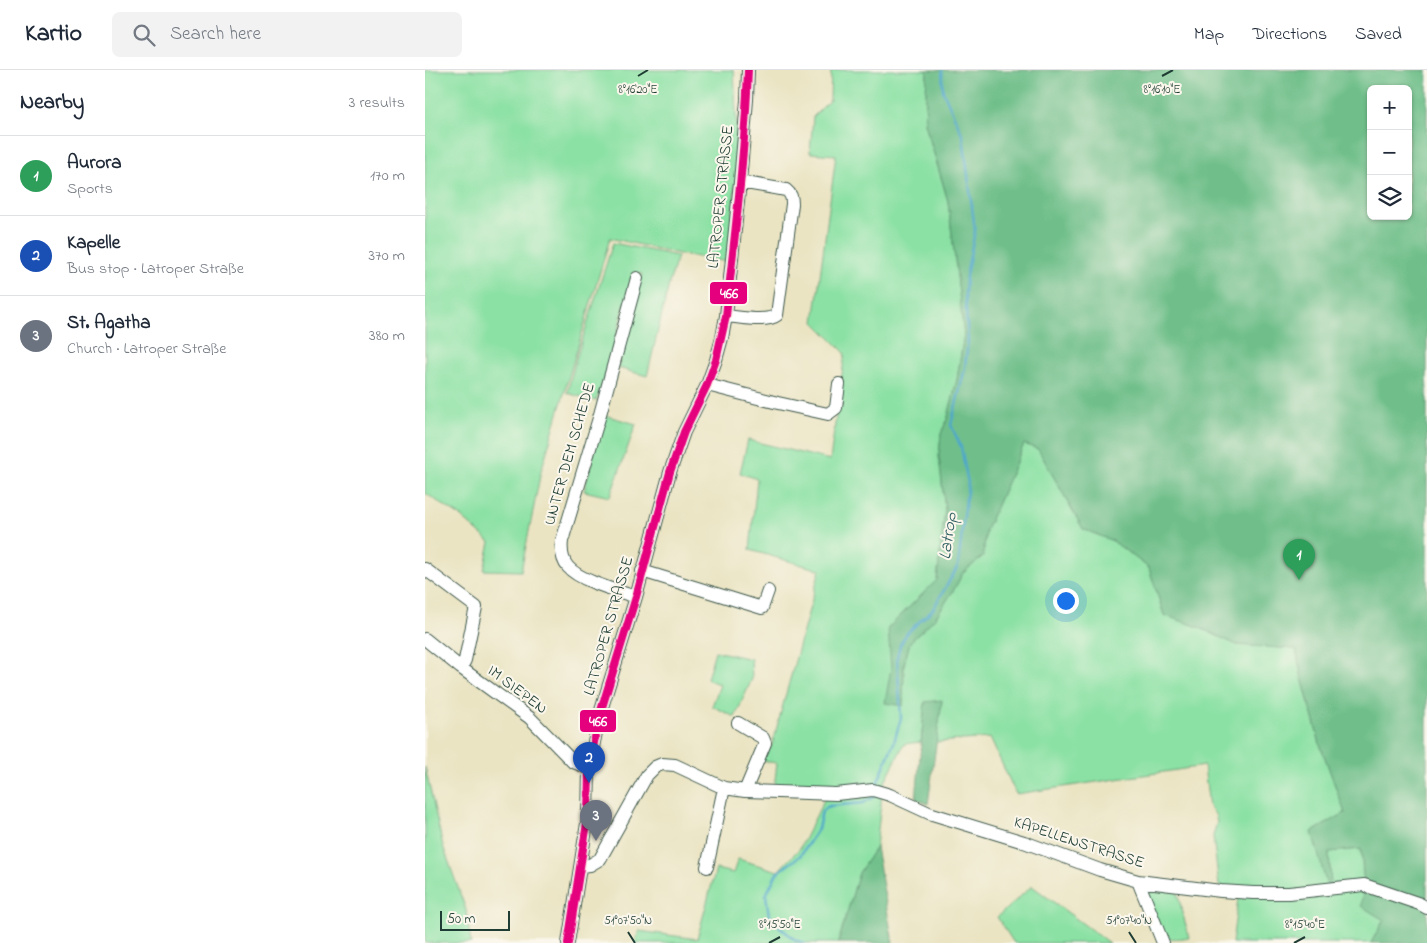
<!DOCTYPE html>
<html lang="en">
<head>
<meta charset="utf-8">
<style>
	:root { --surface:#fff; --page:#f2f2f3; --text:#1f2937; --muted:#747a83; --line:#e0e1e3; --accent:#b5179e }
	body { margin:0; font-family:"Indie Flower",sans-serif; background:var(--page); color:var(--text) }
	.controls { position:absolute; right:15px; top:15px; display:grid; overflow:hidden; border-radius:8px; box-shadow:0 1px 4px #0004 }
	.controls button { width:45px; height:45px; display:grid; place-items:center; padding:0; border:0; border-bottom:1px solid var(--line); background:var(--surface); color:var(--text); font:25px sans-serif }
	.scale { position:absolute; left:15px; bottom:12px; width:70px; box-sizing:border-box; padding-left:5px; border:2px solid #1f3d34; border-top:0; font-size:14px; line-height:18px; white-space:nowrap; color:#1f3d34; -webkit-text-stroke:4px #fbf7ec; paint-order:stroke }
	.you { position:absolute; left:640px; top:530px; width:18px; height:18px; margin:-12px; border:4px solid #fff; border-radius:50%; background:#1a73e8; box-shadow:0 0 0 8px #1a73e833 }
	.badge { display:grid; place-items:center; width:32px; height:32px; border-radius:50%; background:var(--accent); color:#fff; font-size:16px; font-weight:700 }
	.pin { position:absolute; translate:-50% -41px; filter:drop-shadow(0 1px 2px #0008) }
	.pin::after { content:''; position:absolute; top:26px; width:18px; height:15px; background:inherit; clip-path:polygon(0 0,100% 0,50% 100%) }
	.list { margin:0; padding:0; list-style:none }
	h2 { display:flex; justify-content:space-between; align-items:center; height:65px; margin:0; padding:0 20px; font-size:21px }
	h2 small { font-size:16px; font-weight:400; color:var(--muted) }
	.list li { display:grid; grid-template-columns:32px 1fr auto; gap:15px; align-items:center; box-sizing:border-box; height:80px; padding:0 20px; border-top:1px solid var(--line) }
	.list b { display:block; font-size:19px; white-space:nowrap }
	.list p { margin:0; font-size:16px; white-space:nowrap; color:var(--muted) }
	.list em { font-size:16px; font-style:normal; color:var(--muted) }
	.icon { flex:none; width:28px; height:28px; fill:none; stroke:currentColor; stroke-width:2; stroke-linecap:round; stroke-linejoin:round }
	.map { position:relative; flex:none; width:1002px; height:873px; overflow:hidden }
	header { display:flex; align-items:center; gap:30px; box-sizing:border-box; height:70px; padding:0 25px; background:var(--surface); border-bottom:1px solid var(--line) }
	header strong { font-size:24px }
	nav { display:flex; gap:28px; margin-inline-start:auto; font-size:18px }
	.search { width:350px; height:45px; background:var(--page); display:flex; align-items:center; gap:12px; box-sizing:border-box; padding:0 18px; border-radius:8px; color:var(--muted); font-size:19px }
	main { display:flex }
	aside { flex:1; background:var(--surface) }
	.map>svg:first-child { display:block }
</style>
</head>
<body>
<header>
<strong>Kartio</strong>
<div class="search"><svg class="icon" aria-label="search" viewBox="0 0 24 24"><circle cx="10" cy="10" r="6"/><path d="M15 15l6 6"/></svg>Search here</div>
<nav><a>Map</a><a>Directions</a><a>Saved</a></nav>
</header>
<main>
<aside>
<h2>Nearby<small>3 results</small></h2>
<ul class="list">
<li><span class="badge" style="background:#2e9e5b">1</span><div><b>Aurora</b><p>Sports</p></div><em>170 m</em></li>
<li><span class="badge" style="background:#1a4fb4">2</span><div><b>Kapelle</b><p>Bus stop · Latroper Straße</p></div><em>370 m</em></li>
<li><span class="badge" style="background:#6b7280">3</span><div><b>St. Agatha</b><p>Church · Latroper Straße</p></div><em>380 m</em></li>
</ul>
</aside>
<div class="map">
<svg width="1002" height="873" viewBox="0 0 1002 873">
	<rect width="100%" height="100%" fill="#fbf7ec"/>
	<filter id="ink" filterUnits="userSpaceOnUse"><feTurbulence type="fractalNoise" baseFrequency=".02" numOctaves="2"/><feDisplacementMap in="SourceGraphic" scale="10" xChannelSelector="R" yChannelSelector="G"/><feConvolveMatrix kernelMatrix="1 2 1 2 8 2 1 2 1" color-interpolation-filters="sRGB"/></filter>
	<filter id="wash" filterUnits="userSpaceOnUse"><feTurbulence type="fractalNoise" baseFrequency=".0096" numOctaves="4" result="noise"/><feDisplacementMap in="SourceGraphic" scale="20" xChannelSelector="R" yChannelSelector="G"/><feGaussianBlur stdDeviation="1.12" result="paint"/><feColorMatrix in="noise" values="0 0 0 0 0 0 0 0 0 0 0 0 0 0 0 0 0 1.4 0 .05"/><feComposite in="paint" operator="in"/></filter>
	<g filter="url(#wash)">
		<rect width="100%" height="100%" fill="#eae4c3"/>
		<!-- green -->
		<path fill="#8be1a4" stroke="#558f6c" d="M 0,0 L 309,0 L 313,88 L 303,192 L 255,184 L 185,168 L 116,401 L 96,501 L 59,500 L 65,472 L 35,446 L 0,423 Z
			M 406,0 L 502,0 L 500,53 L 523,131 L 539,265 L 532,310 L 523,347 L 516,364 L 514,386 L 520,439 L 512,510 L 463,558 L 478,636 L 479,594 L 485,572 L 510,548 L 528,521 L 538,503 L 558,486 L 561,460 L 599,374 L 613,379 L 658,459 L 688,471 L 724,498 L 739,545 L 771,556 L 812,575 L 871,579 L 876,604 L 895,674 L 920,743 L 887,762 L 906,816 L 904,782 L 936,779 L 939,815 L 959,849 L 946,873 L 807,873 L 814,821 L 794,816 L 788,766 L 792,752 L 790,744 L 784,737 L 779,696 L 591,724 L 565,668 L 511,672 L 517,631 L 500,632 L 496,672 L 479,674 L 458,715 L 451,777 L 434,803 L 413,873 L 210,873 L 214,861 L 272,869 L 291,799 L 308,803 L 313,789 L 353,801 L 375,778 L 404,720 L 349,719 L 352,693 L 337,691 L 347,675 L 395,500 L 325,480 L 332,409 L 315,403 L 323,370 L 405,390 L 420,283 L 389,252 L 411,85 L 385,83 L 388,47 L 405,30 Z
			M 188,173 L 253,186 L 245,210 L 222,306 L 193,298 L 217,204 L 208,202 L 184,296 L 171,331 L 142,323 L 151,289 Z
			M 179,345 L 211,354 L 185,427 L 159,421 Z
			M 290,581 L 326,589 L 327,609 L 310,647 L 287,636 L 295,615 L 282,609 Z
			M 0,697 L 18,776 L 41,840 L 46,873 L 0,873 Z
			M 607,816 L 684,873 L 589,873 L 572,847 Z
			M 719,817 L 752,821 L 764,868 L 740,869 Z"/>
		<!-- forest -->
		<path fill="#70bf8a" stroke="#487e5f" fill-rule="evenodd" d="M 502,0 L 1002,0 L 1002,873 L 946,873 L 959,850 L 936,836 L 939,815 L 936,779 L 904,782 L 906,816 L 902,816 L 887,762 L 920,743 L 895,674 L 876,604 L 871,579 L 812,575 L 771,556 L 739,545 L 724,498 L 688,471 L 658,459 L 613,379 L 599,374 L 561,460 L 558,486 L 538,503 L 528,521 L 510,548 L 485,572 L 479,594 L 478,636 L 460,633 L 466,598 L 463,558 L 512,510 L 520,439 L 514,386 L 516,364 L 523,347 L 532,310 L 539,265 L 523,131 L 500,53 ZM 946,19 L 983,19 L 983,146 L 946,146 Z
			M 517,630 L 503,734 L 491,729 L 500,632 Z
			M 451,777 L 468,873 L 413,873 L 434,803 Z"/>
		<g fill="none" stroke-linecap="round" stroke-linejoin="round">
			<!-- stream -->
			<path stroke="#4ea7cb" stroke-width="2.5" d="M 451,716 L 469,672 L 476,648 L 472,588 L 475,575 L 482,563 L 508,539 L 533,496 L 543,413 L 536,377 L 526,355 L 540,298 L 543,270 L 540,225 L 541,206 L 550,161 L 538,66 L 518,21 L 517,0
				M 379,873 L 369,869 L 355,857 L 344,845 L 341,825 L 352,803 L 375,786 L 393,759 L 397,741 L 404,736 L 438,733 L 450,726"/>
		</g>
	</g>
	<g filter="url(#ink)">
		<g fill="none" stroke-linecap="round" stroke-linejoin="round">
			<!-- minor casing -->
			<g stroke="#3d5649" stroke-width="14">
				<path id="minor" d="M 301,246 C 314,247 342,253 352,245 L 367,134 C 367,127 366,124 361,120 L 315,112
					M 282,315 L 353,333 L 403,344 L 411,338 L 414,314
					M 0,499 L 51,537 L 40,590 L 36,598
					M 217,501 L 337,538 L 343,521
					M 211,527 C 193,521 155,511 143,497 C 137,490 136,480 137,471 L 174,348 L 212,208
					M 0,569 L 36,598 L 105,648 L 148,692 L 164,698
					M 313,653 L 338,668 L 340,673 L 320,721
					M 156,796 L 165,795 L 175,789 L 222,705 L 230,697 L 237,694 L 250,695 L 299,718 L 320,721 L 411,724 L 448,720 L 465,725 L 504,743 L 599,772 L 675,800 L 713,811 L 796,821 L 828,823 L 864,823 L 939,815 L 995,834 L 1002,838
					M 282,797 L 299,718
					M 713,811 L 738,873
					M 143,873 L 163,747 L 164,698 L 174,647 L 211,527 L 245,402 L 259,362 L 282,315 L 291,290 L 297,268 L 301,246 L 315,112 L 322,30 L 323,0"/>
			</g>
			<!-- minor -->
			<use href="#minor" stroke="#fff" stroke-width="12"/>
			<!-- bus-1 casing -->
			<g stroke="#fbf7ec" stroke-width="11">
				<path id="bus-1" d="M 143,873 L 163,747 L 164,698 L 174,647 L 211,527 L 245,402 L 259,362 L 282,315 L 291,290 L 301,246 C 310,164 320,82 323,0"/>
			</g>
			<!-- bus-1 -->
			<use href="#bus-1" stroke="#e5007d" stroke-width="8"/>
		</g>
	</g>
	<!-- ticks -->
	<path fill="none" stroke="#1f3d34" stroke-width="2" d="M 213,6 L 223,0M 737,6 L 748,0M 203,862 L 210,873M 704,862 L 711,873M 344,873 L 355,867M 869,873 L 880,867"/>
	<g text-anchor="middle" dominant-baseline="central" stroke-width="4" stroke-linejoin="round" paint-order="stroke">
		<!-- street labels -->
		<g font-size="16" fill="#1f3d34" stroke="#fbf7ec">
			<text transform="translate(296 127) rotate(-84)">LATROPER STRASSE</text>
			<text transform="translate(145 384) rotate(-74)">UNTER DEM SCHEDE</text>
			<text transform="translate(184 556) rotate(-74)">LATROPER STRASSE</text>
			<text transform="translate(92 620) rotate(37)">IM SIEPEN</text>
			<text transform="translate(654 773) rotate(18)">KAPELLENSTRASSE</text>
		</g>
		<!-- water labels -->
		<g font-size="18" font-style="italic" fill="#2d5d61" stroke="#fbf7ec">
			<text transform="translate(524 466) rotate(-82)">Latrop</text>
		</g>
	</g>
	<g font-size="12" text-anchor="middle" fill="#1f3d34" stroke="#fbf7ec" stroke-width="4" stroke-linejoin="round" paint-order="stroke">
		<text x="213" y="23">8°16'20"E</text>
		<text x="737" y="23">8°16'10"E</text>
		<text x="203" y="854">51°07'50"N</text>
		<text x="704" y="854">51°07'40"N</text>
		<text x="355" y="858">8°15'50"E</text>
		<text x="880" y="858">8°15'40"E</text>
	</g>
	<g stroke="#fbf7ec" stroke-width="2">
		<rect x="284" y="211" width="39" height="24" rx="5" fill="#e5007d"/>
		<rect x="154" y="639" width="38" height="24" rx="5" fill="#e5007d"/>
	</g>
	<g font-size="14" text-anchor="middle" font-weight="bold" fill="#fff">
		<text x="304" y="228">466</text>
		<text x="173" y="656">466</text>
	</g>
</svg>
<div class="controls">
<button>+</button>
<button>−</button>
<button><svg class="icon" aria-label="layers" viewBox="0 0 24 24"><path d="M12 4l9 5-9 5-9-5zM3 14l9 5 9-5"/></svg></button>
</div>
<div class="scale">50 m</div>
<div class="you"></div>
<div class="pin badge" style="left:874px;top:510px;background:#2e9e5b">1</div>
<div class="pin badge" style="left:164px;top:713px;background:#1a4fb4">2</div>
<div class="pin badge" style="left:171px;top:771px;background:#6b7280">3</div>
</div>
</main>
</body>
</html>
